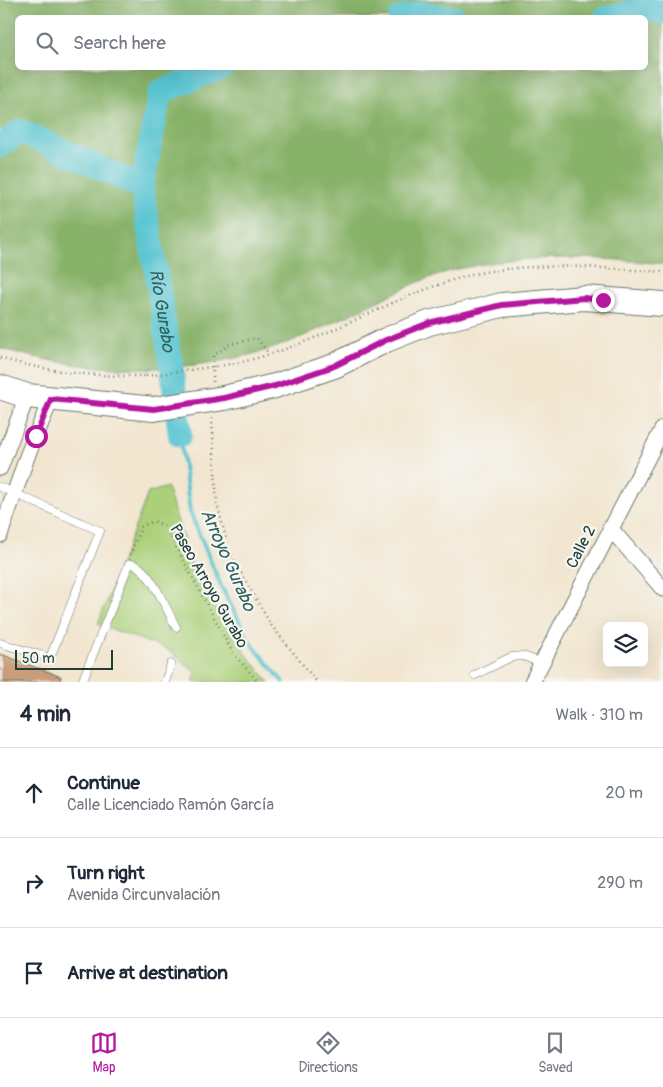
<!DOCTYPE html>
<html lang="en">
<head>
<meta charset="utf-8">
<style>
	:root { --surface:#fff; --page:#f2f2f3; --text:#1f2937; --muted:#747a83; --line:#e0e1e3; --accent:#b5179e }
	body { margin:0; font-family:Pangolin,sans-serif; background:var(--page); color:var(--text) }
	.controls { position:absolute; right:15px; bottom:15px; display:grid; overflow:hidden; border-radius:8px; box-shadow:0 5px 20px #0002 }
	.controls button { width:45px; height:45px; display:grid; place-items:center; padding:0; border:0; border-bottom:1px solid var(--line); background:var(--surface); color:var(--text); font:25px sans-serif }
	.scale { position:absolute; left:15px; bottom:12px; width:98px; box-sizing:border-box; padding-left:5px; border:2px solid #1f3d34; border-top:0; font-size:14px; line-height:18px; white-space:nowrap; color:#1f3d34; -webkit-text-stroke:4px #f6f6f2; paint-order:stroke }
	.stop { position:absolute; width:15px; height:15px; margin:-11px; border:4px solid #b5179e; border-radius:50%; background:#fff }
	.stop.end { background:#b5179e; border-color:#fff; box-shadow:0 1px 5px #0008 }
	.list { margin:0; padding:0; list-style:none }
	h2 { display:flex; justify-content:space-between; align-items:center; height:65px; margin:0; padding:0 20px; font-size:21px }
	h2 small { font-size:16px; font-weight:400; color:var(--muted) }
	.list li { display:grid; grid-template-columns:32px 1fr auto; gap:15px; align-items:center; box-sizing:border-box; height:90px; padding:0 20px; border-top:1px solid var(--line) }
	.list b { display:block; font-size:19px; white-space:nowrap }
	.list p { margin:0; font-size:16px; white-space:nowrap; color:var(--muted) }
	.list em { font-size:16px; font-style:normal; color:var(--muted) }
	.icon { flex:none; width:28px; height:28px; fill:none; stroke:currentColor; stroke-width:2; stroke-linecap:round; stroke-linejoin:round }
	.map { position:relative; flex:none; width:663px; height:682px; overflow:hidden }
	.search { position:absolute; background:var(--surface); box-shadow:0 5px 20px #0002; left:15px; right:15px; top:15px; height:55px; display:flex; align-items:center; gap:12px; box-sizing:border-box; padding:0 18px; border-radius:8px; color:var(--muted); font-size:19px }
	.sheet { height:335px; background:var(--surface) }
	nav { display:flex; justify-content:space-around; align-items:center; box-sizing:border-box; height:70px; border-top:1px solid var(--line); background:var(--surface); font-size:14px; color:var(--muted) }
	nav a { display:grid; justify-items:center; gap:2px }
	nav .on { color:var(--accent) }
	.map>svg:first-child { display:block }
</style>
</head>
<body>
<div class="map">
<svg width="663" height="682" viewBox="0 0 663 682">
	<rect width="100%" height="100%" fill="#f6f6f2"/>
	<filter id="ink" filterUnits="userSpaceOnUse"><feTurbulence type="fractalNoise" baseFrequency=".02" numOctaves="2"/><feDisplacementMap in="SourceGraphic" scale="10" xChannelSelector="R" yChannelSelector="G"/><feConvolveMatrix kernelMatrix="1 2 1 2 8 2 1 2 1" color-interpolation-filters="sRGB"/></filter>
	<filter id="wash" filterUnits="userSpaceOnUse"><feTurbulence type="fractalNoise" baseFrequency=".0096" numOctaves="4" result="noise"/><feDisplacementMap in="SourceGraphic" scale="20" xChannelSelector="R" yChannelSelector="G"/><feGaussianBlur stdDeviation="1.12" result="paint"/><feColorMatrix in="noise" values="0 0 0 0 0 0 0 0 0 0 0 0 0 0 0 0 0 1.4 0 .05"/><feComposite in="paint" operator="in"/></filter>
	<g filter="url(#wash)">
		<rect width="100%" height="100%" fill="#f2e6d0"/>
		<!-- green -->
		<path fill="#abd079" stroke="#658656" d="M 167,487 L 196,579 L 246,654 L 269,682 L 193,682 L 196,673 L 169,650 L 98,624 L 148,493 Z"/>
		<!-- forest -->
		<path fill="#88b269" stroke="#54784e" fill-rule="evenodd" d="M 0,0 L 663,0 L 663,264 C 597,257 529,254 463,268 C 422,276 383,300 345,317 C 318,329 286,346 257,353 C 173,375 84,374 0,348 ZM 18,18 L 646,18 L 646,68 L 18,68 Z"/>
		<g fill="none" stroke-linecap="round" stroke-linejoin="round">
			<!-- stream -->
			<path stroke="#59c5d1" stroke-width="4" d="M 180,435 L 190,512 L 221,586 L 250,642 L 283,682"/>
			<!-- river -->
			<g stroke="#59c5d1" stroke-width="24">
				<path d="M 400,18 L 423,13 L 455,18"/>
				<path d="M 605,18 L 648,9 L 663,12"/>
				<path d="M 0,146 L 20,131 L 142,187 L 160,92 L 221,68"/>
				<path id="s1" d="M 142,187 L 171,363 L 180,435"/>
			</g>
		</g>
		<g id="blocks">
			<!-- building -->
			<path fill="#ca9d7a" d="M 0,654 L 61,677 L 59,682 L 0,682 Z"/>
		</g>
	</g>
	<g filter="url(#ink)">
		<use href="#blocks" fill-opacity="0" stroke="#69786b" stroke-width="1"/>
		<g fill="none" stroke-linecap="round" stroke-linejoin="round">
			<!-- service casing -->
			<g stroke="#69786b" stroke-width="9">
				<path id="service" d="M 0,487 L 100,531 L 50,658 L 0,643
					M 475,675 L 511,657 L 523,656 L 542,663
					M 82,682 L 129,564 C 148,562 167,611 176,627
					M 165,682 L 171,664"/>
			</g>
			<!-- minor casing -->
			<g stroke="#69786b" stroke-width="17">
				<path id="minor" d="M 0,468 L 27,396
					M 610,528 L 663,589
					M 0,535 L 28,454 L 51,399
					M 532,682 L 663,428"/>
			</g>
			<!-- primary casing -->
			<g stroke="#69786b" stroke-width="26">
				<path id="primary" d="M 0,387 L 27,396 L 154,409
					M 224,398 L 275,386 L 334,366 L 386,340 L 429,323 L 502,305 L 584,298 L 663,304"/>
			</g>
			<!-- path -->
			<path stroke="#69786b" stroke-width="2.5" stroke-dasharray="1 4" stroke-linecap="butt" d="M 0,358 C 49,372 95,377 146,376
				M 218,366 C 307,354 381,299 467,276 C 529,260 599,268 663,272
				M 213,382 L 213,356 L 230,344 L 257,338 L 269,354
				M 212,418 L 217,504 L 230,554 L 271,625 L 317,682
				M 130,555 L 141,527 L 153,521 L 165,526 L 233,653 L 258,682"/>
			<!-- service -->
			<use href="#service" stroke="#fff" stroke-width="8"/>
			<!-- minor -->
			<use href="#minor" stroke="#fff" stroke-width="15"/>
			<!-- primary -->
			<use href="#primary" stroke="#fff" stroke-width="24"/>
			<!-- primary-bridge casing -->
			<g stroke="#69786b" stroke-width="26" stroke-linecap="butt">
				<path id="primary-bridge" d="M 154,409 L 224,398"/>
			</g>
			<!-- path-bridge -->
			<path stroke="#69786b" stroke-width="2.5" stroke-dasharray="1 4" stroke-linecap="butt" d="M 146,376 L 218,366"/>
			<!-- primary-bridge -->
			<use href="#primary-bridge" stroke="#fff" stroke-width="24"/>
		</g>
	</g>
	<g fill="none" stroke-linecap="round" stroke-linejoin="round" filter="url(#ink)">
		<!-- route -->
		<path stroke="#b5179e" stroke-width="6" d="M 36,436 L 51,399 L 154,409 L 224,398 L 275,386 L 334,366 L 386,340 L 429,323 L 502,305 L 584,298 L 603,300"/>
	</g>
	<g text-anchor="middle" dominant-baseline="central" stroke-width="4.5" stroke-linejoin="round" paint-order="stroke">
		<!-- street labels -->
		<g font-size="16" fill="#1f3d34" stroke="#f6f6f2">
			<text transform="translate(581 547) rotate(-63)">Calle 2</text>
			<text transform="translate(209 586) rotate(60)">Paseo Arroyo Gurabo</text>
		</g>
		<!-- water labels -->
		<g font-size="18" font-style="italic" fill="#2e5f5b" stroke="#f6f6f2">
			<text stroke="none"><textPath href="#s1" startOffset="125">Río Gurabo</textPath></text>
			<text transform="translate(228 560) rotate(66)">Arroyo Gurabo</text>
		</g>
	</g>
</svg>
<div class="controls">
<button><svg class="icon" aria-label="layers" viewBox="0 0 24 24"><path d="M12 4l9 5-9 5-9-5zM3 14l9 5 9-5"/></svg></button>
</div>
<div class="scale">50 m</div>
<div class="stop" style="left:36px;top:436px"></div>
<div class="stop end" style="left:603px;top:300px"></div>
<div class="search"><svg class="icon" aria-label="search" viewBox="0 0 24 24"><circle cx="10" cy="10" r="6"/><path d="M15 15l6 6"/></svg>Search here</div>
</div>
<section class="sheet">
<h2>4 min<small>Walk · 310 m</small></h2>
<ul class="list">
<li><svg class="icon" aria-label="ahead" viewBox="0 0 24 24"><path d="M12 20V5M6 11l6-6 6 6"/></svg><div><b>Continue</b><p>Calle Licenciado Ramón García</p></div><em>20 m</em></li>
<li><svg class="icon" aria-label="right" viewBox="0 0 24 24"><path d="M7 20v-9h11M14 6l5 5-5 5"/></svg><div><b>Turn right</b><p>Avenida Circunvalación</p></div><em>290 m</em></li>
<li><svg class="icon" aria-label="arrive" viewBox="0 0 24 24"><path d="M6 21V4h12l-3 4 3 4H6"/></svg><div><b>Arrive at destination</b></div></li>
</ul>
</section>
<nav>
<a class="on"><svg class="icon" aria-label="map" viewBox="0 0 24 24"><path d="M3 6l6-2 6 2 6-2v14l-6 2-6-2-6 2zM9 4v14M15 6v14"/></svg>Map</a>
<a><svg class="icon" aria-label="directions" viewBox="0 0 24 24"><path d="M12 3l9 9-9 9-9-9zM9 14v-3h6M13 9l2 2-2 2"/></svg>Directions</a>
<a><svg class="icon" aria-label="saved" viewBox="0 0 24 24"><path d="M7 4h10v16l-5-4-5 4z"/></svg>Saved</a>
</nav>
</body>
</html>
